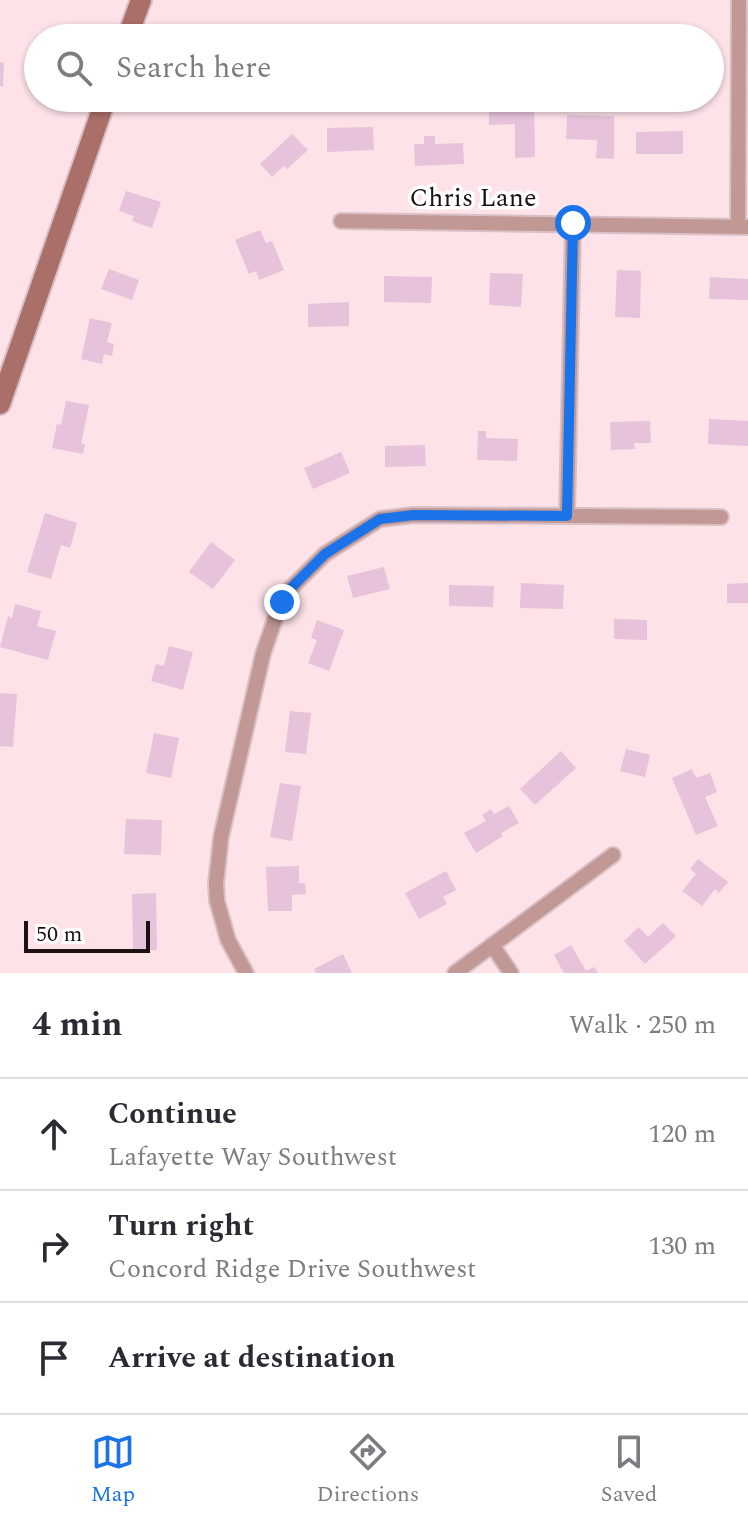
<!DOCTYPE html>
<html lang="en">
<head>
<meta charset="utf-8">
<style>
	:root { --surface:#fff; --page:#f7f7f7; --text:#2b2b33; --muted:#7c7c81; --line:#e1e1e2; --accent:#1a73e8 }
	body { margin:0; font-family:Spectral,serif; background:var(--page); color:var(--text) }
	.scale { position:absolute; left:24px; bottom:20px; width:126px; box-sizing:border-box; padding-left:8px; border:4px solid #1b1012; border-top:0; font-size:22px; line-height:28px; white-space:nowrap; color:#1b1012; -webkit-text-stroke:6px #fff; paint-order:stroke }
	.stop { position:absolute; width:24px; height:24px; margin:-18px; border:6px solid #1a73e8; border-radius:50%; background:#fff }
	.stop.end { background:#1a73e8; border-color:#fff; box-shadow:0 2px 8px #0008 }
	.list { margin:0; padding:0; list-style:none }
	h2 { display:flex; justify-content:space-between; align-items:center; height:104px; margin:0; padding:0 32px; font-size:34px }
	h2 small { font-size:26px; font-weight:400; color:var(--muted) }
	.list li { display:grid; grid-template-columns:52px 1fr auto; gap:24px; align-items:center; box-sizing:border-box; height:112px; padding:0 32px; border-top:2px solid var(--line) }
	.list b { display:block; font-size:30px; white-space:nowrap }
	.list p { margin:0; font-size:26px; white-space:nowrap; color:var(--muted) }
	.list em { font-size:26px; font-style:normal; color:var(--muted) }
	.icon { flex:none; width:44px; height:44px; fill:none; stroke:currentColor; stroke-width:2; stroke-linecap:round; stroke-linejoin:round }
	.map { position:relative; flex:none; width:748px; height:973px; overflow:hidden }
	.search { position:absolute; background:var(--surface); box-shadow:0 2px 6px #0004; left:24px; right:24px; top:24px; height:88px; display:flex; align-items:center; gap:20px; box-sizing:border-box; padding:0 28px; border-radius:44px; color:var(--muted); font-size:30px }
	.sheet { height:440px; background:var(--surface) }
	nav { display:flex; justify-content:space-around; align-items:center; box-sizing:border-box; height:112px; border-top:2px solid var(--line); background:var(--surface); font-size:22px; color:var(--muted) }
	nav a { display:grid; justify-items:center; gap:4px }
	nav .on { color:var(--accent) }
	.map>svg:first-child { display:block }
</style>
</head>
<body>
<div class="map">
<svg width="748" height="973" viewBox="0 0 748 973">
	<rect width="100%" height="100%" fill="#fde2e8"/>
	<!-- building -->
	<path fill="#e6c2db" d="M 0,62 L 4,63 L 3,86 L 0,86 Z
		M 534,101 L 535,157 L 515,158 L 515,124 L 489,125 L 489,102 Z
		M 567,115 L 614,116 L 614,159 L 596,158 L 597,140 L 566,139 Z
		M 373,127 L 374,150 L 327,152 L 327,128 Z
		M 683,131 L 683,154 L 636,154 L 636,132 Z
		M 292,134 L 308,150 L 287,169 L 284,166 L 272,177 L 260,164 Z
		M 424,136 L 435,136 L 435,144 L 463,143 L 464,164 L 415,166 L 414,144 L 424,144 Z
		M 126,191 L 161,202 L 152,228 L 132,221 L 134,216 L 119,211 Z
		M 260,230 L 266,243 L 272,241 L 284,270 L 259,280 L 256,271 L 249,274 L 235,240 Z
		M 109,269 L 139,280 L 132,300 L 101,289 Z
		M 617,270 L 641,271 L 640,318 L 615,317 Z
		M 490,273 L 523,274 L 521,307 L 489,305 Z
		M 384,276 L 432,277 L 431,303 L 384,302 Z
		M 710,277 L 748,279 L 748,300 L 709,299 Z
		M 349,302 L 349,326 L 308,327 L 308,304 Z
		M 90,318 L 112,323 L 107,342 L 114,344 L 112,356 L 104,354 L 102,364 L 81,359 Z
		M 66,401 L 89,405 L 81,444 L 85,444 L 83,454 L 52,448 L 57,424 L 61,425 Z
		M 709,419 L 748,421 L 748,446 L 708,444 Z
		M 650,421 L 651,443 L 634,443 L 635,449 L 611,450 L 610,422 Z
		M 478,431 L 486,431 L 486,438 L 518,439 L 517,461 L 477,460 Z
		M 425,445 L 426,466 L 385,467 L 385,446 Z
		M 341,452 L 350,473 L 313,489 L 304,468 Z
		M 45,513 L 77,523 L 70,548 L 61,545 L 51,579 L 27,572 Z
		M 211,542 L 235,560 L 213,589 L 189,572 Z
		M 384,567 L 390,589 L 353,598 L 347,576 Z
		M 521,583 L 564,585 L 563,609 L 520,608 Z
		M 748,583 L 748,603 L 727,603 L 727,584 Z
		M 449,585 L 494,586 L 493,607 L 449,606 Z
		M 15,604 L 41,611 L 37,626 L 56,631 L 48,660 L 0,647 L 8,616 L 12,618 Z
		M 614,619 L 647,620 L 647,640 L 614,639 Z
		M 317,620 L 344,630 L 329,671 L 308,663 L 317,640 L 311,638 Z
		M 169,646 L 193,652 L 183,690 L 151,681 L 156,664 L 164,666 Z
		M 0,693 L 17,694 L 13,747 L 0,746 Z
		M 290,711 L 311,713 L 306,754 L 285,752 Z
		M 154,733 L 179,738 L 171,778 L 146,773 Z
		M 626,749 L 650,755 L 645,777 L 620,771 Z
		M 561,751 L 576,768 L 535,805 L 520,789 Z
		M 692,769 L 696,778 L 710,773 L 717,792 L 705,797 L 718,826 L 696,835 L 672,778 Z
		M 280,783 L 301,786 L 292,841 L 270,837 Z
		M 509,806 L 519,823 L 501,833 L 503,836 L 476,853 L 464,833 L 486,821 L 482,815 L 491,809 L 494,814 Z
		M 126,819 L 162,820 L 161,855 L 124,854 Z
		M 698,859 L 728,882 L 719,893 L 715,889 L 702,906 L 682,891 L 696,874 L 690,869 Z
		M 299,866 L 299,883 L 305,883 L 306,894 L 292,895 L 292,911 L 268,911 L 266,867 Z
		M 446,871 L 456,890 L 443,897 L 447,904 L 419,919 L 405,893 Z
		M 156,893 L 157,950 L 133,951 L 132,894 Z
		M 663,923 L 676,936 L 645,964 L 624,941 L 639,927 L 648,937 Z
		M 571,945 L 586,971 L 594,967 L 598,973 L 564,973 L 554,955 Z
		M 343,954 L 352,973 L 316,973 L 314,969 Z"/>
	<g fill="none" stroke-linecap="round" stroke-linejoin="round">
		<!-- street casing -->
		<g stroke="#d9c0c6" stroke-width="18">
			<path id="street" d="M 341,221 L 748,227
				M 738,226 L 739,0
				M 567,516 L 573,223
				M 492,945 L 511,973
				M 246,973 L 228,940 L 217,901 L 216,883 L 221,837 L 263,654 L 276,616 L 290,589 L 325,554 L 380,519 L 414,515 L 721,517
				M 455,973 L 613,855"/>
		</g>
		<!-- secondary casing -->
		<g stroke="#d9c0c6" stroke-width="24">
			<path id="secondary" d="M 127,38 L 141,0
				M 0,404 L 106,98"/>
		</g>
		<!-- street -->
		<use href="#street" stroke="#c19893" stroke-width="14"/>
		<!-- secondary -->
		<use href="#secondary" stroke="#aa6f69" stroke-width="20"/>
	</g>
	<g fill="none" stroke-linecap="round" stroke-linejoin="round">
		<!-- route -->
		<path stroke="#1a73e8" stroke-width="10" d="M 282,602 L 290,589 L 325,554 L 380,519 L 414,515 L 567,516 L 573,223"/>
	</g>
	<g text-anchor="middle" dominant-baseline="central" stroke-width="7" stroke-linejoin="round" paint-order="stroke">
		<!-- street labels -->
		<g font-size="26" fill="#1b1012" stroke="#fff">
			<text x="473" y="198">Chris Lane</text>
		</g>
	</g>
</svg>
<div class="scale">50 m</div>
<div class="stop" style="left:573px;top:223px"></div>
<div class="stop end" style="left:282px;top:602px"></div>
<div class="search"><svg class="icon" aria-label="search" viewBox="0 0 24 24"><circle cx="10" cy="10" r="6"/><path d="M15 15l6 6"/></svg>Search here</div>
</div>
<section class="sheet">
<h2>4 min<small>Walk · 250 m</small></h2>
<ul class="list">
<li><svg class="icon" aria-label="ahead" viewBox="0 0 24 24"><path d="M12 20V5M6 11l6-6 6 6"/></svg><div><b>Continue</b><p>Lafayette Way Southwest</p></div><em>120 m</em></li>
<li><svg class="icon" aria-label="right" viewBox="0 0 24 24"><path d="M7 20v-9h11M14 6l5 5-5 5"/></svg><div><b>Turn right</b><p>Concord Ridge Drive Southwest</p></div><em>130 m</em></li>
<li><svg class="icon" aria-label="arrive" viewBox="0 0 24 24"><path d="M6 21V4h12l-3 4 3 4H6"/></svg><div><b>Arrive at destination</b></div></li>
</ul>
</section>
<nav>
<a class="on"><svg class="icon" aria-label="map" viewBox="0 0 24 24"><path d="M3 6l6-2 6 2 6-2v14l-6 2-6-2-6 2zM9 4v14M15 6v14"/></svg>Map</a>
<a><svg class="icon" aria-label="directions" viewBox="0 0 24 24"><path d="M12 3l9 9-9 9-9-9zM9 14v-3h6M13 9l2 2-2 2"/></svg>Directions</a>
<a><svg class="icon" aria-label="saved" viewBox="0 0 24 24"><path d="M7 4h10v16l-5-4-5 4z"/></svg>Saved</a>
</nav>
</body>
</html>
